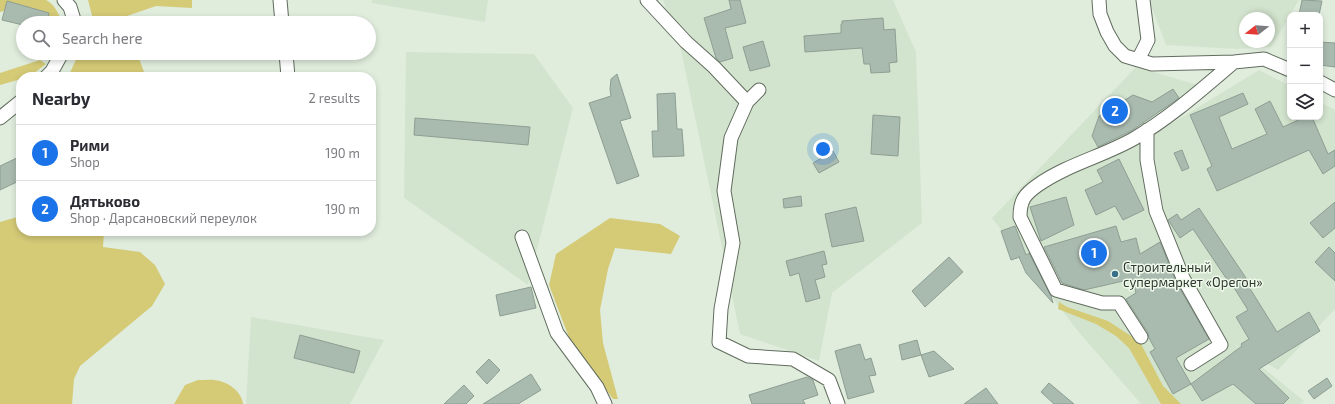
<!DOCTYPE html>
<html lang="en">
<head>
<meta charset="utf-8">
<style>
	:root { --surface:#fff; --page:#f7f7f7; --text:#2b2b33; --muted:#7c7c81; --line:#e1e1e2; --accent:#1a73e8 }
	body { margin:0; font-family:"Exo 2",sans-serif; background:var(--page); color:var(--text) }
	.controls { position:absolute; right:12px; top:12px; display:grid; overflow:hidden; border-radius:8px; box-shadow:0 2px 6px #0003 }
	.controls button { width:36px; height:36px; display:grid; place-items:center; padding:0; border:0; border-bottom:1px solid var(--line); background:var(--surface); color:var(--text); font:20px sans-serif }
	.compass { position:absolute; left:1239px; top:12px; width:36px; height:36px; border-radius:50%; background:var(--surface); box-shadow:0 2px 6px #0003; rotate:253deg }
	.you { position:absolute; left:823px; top:149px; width:14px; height:14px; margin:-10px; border:3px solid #fff; border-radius:50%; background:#1a73e8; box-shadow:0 0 0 6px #1a73e833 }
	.badge { display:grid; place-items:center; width:26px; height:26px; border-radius:50%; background:var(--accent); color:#fff; font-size:13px; font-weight:700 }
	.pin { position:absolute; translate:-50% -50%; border:2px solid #fff; box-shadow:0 1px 4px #0006 }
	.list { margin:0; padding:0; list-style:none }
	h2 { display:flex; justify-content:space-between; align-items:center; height:52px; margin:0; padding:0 16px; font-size:17px }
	h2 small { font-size:13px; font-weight:400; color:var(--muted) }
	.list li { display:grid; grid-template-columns:26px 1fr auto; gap:12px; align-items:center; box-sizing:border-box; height:56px; padding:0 16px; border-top:1px solid var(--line) }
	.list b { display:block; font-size:15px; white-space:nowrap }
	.list p { margin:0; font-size:13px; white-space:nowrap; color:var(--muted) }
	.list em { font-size:13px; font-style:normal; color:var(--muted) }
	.icon { flex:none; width:22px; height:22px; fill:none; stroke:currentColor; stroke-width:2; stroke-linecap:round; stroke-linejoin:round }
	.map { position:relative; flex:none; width:1335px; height:404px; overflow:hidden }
	.search { position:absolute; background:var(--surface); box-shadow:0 2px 6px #0003; left:16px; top:16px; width:360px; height:44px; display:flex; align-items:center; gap:10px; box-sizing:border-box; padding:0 14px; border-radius:22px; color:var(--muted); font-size:15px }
	.panel { position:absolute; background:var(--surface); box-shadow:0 2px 6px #0003; left:16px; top:72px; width:360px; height:164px; border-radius:16px }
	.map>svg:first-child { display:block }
</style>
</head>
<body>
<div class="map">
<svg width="1335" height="404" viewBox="0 0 1335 404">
	<rect width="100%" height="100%" fill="#e0eddd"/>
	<!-- built -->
	<path fill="#d3e4ce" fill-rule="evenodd" d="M 372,0 L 488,0 L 485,22 L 371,3 Z
		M 663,0 L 893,0 L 916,52 L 922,223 L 832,293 L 819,361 L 740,334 L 681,50 Z
		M 1149,0 L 1299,0 L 1271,47 L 1237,49 L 1166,45 ZM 1245,18 L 1269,18 L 1269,42 L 1245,42 Z
		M 406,52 L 534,54 L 573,108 L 528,285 L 404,198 Z
		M 1136,67 L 1198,85 L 1156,133 L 1259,70 L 1290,86 L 1290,117 L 1320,117 L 1320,102 L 1335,110 L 1335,309 L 1278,370 L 1234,344 L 1304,401 L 1300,404 L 1141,404 L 1077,330 L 992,218 Z
		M 251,317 L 384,340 L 350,404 L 246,404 Z"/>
	<!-- green -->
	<path fill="#d5ca76" d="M 0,0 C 9,0 39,0 46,0 C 54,4 58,12 61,20 L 60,23 L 35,23 L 7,10 L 0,12 Z
		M 88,0 L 192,0 L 192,8 L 156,6 L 127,16 L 128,23 L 94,23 Z
		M 79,53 L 137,53 L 144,72 L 142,77 L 68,77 Z
		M 40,60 L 46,64 L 29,77 L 21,77 L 21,79 L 0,85 L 0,73 Z
		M 21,216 L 21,231 L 104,231 L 103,247 L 140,252 L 155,265 L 165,284 L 152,306 L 80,366 L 74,379 L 72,404 L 0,404 L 0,222 Z
		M 610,218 L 660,224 L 680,236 L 671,254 L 615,248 L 608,269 L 600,310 L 603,343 L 618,399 L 613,399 L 570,340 L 549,285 L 556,254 Z
		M 1059,302 L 1067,307 L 1108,321 L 1140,342 L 1163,386 L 1181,404 L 1161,404 L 1129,348 L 1116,336 L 1096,324 L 1058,309 Z
		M 198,380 C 205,380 213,379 220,381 C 231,384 242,393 243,404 L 174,404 L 185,385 Z"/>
	<!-- building -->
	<path fill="#a9baaf" stroke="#8d9e93" d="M 729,0 L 740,0 L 746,23 L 725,28 L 733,58 L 720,62 L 716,58 L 704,18 L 731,9 Z
		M 1302,0 L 1322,1 L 1319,15 L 1299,15 Z
		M 7,1 L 49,13 L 47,23 L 23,23 L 23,25 L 2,20 Z
		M 883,18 L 884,30 L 895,29 L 897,62 L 889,63 L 890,72 L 871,73 L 870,64 L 864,64 L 862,48 L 805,52 L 804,36 L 841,33 L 841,24 L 842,24 L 842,21 Z
		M 763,41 L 770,66 L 750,71 L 743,47 Z
		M 1320,42 L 1335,43 L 1335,67 L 1320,65 Z
		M 617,74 L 631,118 L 620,121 L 639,176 L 617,184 L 589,103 L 611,96 L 610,89 L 611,79 Z
		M 1173,89 L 1179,98 L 1169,105 L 1131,131 L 1098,147 L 1092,136 L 1099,116 L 1133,95 L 1152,102 Z
		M 675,93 L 677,129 L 682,129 L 684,156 L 653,157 L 652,131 L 658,131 L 657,94 Z
		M 1243,93 L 1248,104 L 1219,117 L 1232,149 L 1267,134 L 1255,109 L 1270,101 L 1283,127 L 1305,117 L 1312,117 L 1328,154 L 1335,150 L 1335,166 L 1323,174 L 1309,150 L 1217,191 L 1207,169 L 1212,166 L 1190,115 Z
		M 873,115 L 900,117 L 898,156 L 871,154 Z
		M 415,118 L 530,127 L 528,145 L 414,135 Z
		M 1182,150 L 1189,168 L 1182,171 L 1174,153 Z
		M 833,151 L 839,162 L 819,173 L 813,163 Z
		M 21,156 L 21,180 L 0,190 L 0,166 Z
		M 1119,159 L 1144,210 L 1123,220 L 1115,206 L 1096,215 L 1085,190 L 1103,182 L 1097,170 Z
		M 801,196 L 802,206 L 784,208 L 783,199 Z
		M 1066,197 L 1074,225 L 1041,241 L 1030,207 Z
		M 1335,202 L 1335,228 L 1323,238 L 1310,223 Z
		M 856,207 L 864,241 L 832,247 L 825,214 Z
		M 1199,208 L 1246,278 L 1244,279 L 1277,332 L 1309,312 L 1320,331 L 1259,369 L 1289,398 L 1283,404 L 1256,404 L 1233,384 L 1202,401 L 1191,384 L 1242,346 L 1241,344 L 1249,339 L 1236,317 L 1248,310 L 1233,286 L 1232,287 L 1193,229 L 1180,238 L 1168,220 L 1177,214 L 1181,220 Z
		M 1015,226 L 1026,255 L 1029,253 L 1051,296 L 1053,303 L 1026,273 L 1019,257 L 1020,257 L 1011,260 L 1001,231 Z
		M 1116,226 L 1121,242 L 1136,238 L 1140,254 L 1160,242 L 1176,282 L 1209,339 L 1176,358 L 1191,384 L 1173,394 L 1150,352 L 1155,349 L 1149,338 L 1148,333 L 1126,299 L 1136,293 L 1132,279 L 1084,290 L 1062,283 L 1044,247 Z
		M 1329,247 L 1335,253 L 1335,281 L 1315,262 Z
		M 824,251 L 827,264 L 822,265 L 825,277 L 815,280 L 820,298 L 806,302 L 799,273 L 790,276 L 786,261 Z
		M 949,257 L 963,272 L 925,307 L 912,291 Z
		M 531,287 L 536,308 L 500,316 L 496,295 Z
		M 300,335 L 360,351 L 354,373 L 294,358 Z
		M 917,340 L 921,355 L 902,360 L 899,345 Z
		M 860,344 L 865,360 L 871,358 L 876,375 L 869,376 L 874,392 L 848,399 L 835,351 Z
		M 934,351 L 954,369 L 929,377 L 921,355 Z
		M 489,359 L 500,370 L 487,384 L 476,372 Z
		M 531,374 L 541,390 L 518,404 L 483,404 Z
		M 807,377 L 813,380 L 818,395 L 803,400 L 805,404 L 752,404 L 749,395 Z
		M 1327,378 L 1332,386 L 1314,399 L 1308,391 Z
		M 1049,383 L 1074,404 L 1054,404 L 1041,392 Z
		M 464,385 L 474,396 L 466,404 L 444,404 Z
		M 986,388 L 998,404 L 964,404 Z"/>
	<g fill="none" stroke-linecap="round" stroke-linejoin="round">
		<!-- minor casing -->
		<g stroke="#616c5e" stroke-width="15">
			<path id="minor" d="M 64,0 L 70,7 L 75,23
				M 280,0 L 282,23
				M 647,0 L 686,42 L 714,67 L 747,102
				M 1099,0 L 1100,14 L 1107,32 L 1115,46 L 1125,56 L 1152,64 L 1234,62 L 1264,59 L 1290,70
				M 286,53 L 288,77
				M 1138,60 L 1148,40 L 1143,0
				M 46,77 L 52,71 L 62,53
				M 1320,82 L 1335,90
				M 759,90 L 747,102 L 731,138 L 724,191 L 733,243 L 721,309 L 719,342 L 748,356 L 793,359 L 829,380 L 838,404
				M 0,118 L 21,101
				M 1147,130 L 1147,160 L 1156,211 L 1183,278 L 1221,345 L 1191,364
				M 522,237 L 557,333 L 597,387 L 605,404
				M 1141,337 L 1119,303 L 1102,303 L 1056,290 L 1020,217 C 1020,200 1025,194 1038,185 C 1068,164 1104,156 1135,138 C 1171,117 1202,89 1234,62"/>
		</g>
		<!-- minor -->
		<use href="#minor" stroke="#fff" stroke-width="13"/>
	</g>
	<!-- markers -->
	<circle fill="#376f89" stroke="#eefaea" stroke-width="1.5" cx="1115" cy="274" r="4"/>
	<g text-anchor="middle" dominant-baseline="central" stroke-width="3" stroke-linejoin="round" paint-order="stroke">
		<!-- poi labels -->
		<g font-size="13" fill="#31352f" stroke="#eefaea" text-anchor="start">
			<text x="1123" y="267">Строительный<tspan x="1123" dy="15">супермаркет «Орегон»</tspan></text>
		</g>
	</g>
</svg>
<div class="controls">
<button>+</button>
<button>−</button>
<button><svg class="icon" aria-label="layers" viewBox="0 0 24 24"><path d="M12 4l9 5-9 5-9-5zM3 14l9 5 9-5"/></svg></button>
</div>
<svg class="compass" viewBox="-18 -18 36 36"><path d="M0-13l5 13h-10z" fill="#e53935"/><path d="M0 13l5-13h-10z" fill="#7c7c81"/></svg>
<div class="you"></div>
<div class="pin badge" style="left:1094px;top:253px">1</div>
<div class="pin badge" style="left:1115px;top:111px">2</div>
<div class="search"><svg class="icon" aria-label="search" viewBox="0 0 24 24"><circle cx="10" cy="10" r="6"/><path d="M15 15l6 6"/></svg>Search here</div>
<section class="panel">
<h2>Nearby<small>2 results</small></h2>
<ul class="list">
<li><span class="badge">1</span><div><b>Рими</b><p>Shop</p></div><em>190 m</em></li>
<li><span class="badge">2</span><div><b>Дятьково</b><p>Shop · Дарсановский переулок</p></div><em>190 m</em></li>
</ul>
</section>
</div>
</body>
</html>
